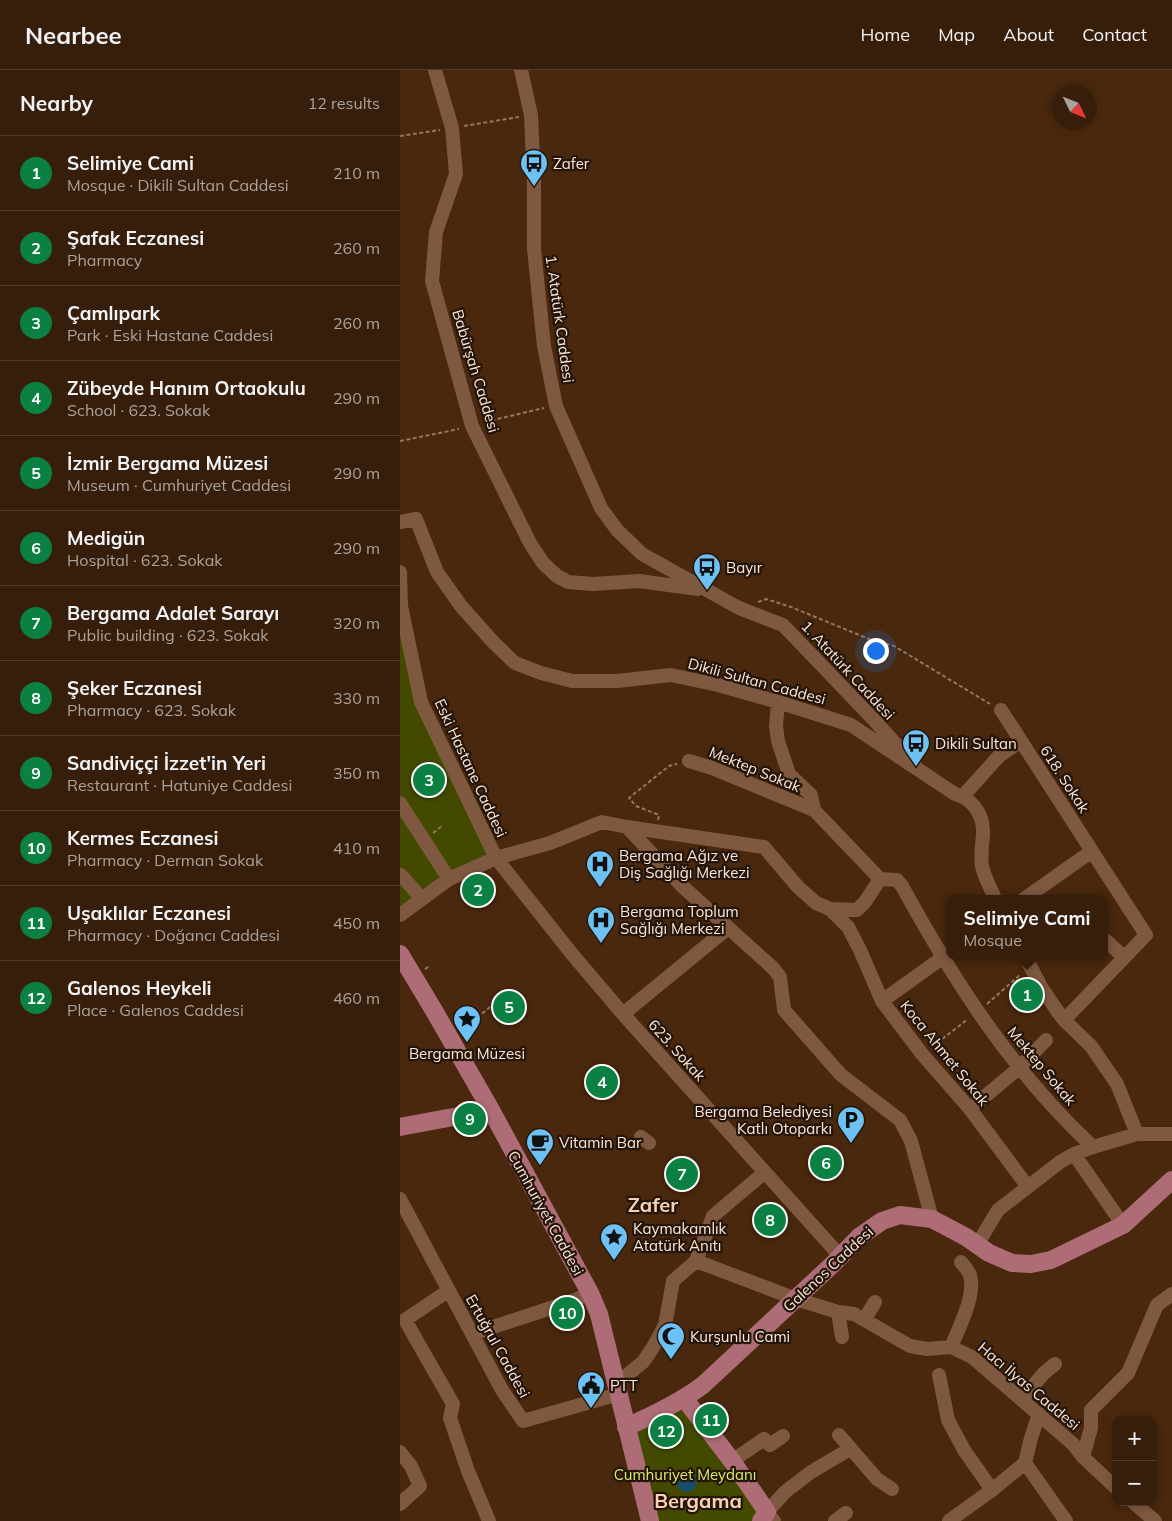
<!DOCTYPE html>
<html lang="en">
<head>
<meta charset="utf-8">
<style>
	:root { --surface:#371e0a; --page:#3e2713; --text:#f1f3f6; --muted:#aaa29c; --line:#513c2b; --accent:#0b8043 }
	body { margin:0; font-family:Mulish,sans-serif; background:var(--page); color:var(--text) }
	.controls { position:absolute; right:15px; bottom:15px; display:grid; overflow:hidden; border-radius:10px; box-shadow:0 2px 8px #0003 }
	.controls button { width:45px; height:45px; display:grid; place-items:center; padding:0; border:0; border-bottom:1px solid var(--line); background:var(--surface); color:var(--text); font:25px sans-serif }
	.compass { position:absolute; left:652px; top:15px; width:45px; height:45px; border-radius:50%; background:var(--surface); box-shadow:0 2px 8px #0003; rotate:133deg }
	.you { position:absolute; left:475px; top:580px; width:18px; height:18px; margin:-12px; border:4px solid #fff; border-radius:50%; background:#1a73e8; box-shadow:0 0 0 8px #1a73e833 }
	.badge { display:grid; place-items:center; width:32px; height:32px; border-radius:50%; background:var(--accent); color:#fff; font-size:16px; font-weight:700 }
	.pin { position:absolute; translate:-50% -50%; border:2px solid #fff; box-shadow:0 1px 5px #0006 }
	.popup { position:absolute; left:546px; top:825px; width:162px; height:65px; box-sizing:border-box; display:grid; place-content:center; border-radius:10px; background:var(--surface); filter:drop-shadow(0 1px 4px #0005); font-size:16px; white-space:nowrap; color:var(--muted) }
	.popup b { font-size:19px; color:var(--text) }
	.popup::after { content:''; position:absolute; left:50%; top:100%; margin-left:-10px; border:10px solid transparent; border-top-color:var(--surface) }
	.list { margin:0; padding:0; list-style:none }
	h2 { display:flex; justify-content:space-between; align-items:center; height:65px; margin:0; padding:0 20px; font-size:21px }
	h2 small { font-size:16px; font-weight:400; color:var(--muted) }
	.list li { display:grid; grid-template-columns:32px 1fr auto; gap:15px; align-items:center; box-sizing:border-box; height:75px; padding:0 20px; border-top:1px solid var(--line) }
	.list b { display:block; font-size:19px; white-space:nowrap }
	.list p { margin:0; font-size:16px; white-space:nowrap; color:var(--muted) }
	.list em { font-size:16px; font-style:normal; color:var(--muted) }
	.map { position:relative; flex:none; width:772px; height:1451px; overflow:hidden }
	header { display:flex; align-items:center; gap:30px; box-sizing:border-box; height:70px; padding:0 25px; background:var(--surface); border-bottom:1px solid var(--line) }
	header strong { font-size:24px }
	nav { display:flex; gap:28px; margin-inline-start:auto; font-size:18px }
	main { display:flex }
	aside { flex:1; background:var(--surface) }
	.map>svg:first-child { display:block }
</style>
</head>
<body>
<header>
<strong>Nearbee</strong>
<nav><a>Home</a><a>Map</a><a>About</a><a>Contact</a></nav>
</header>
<main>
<aside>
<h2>Nearby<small>12 results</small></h2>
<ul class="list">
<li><span class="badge">1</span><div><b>Selimiye Cami</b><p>Mosque · Dikili Sultan Caddesi</p></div><em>210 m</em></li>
<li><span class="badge">2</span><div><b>Şafak Eczanesi</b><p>Pharmacy</p></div><em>260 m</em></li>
<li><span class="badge">3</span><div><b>Çamlıpark</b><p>Park · Eski Hastane Caddesi</p></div><em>260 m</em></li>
<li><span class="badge">4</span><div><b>Zübeyde Hanım Ortaokulu</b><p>School · 623. Sokak</p></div><em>290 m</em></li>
<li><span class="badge">5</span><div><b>İzmir Bergama Müzesi</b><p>Museum · Cumhuriyet Caddesi</p></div><em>290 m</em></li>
<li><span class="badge">6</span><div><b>Medigün</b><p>Hospital · 623. Sokak</p></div><em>290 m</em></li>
<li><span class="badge">7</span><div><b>Bergama Adalet Sarayı</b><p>Public building · 623. Sokak</p></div><em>320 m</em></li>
<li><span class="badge">8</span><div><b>Şeker Eczanesi</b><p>Pharmacy · 623. Sokak</p></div><em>330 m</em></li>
<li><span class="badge">9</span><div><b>Sandiviççi İzzet'in Yeri</b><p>Restaurant · Hatuniye Caddesi</p></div><em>350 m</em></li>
<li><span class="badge">10</span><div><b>Kermes Eczanesi</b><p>Pharmacy · Derman Sokak</p></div><em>410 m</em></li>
<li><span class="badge">11</span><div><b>Uşaklılar Eczanesi</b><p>Pharmacy · Doğancı Caddesi</p></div><em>450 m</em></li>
<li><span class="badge">12</span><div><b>Galenos Heykeli</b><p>Place · Galenos Caddesi</p></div><em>460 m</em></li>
</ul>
</aside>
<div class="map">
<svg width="772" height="1451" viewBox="0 0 772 1451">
	<rect width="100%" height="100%" fill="#49280d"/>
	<!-- green -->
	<path fill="#434a00" d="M 0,502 L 21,632 L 96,788 L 0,845 Z
		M 286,1328 L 332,1391 L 361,1451 L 250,1451 L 226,1357 Z"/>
	<!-- water -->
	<path fill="#154e6c" d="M277 1412a10 10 0 1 1 20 0a10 10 0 1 1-20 0Z"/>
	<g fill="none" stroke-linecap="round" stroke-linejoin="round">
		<!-- path -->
		<path stroke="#947761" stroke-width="2" stroke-dasharray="4 2.5" stroke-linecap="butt" d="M 64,56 L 119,47
			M 0,66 L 40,60
			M 85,352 L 144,338
			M 0,371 L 59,359
			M 358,532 L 366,529 L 391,537 L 469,569 L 494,576 L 590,634
			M 258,750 L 259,745 L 236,736 L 229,728 L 269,696 L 277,694
			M 33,763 L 42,756
			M 25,899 L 30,896
			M 587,934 L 621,904
			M 62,960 L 95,933
			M 532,977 L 568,949"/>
		<!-- minor -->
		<path stroke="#7f593f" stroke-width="14" d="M 35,0 L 52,58 L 56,104 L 36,162 L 32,211 L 72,356 L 130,473 L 143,493 L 157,506 L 168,512 L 193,514 L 239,511 L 298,519
			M 121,0 L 131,45 L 134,112 L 134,179 L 144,276 L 156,336 L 201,438 L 217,460 L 242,484 L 339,538 L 383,555 L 475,651 L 516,697
			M 0,452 L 16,449 L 37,502 L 61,536 L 93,572 L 115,593 L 141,603 L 172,611 L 217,611 L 271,605 L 318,615 L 378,632 L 451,655 L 555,724 C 571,728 583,743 583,761 C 583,772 580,785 582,796 C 584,807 591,818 595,829
			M 0,502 L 1,536 L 21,632 L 96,788 L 172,884 L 223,944 L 441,1187
			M 378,632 L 376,656 L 378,671 L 389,704 L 411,725 L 414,740
			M 601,640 L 621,671
			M 289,691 L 312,698 L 414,740 L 480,809 L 497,810 L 502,816 C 554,911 613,1003 693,1077
			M 563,726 L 599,686 L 621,671 L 746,865 L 664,950
			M 0,733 L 49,809
			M 227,757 L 282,816 L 373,898 L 380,907 L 384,940 L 441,1005 L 500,1050 L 511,1071 L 532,1149
			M 1,805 L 21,828
			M 624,829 L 692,781
			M 430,839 L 457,840 L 465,832 L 480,809
			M 0,845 L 49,809 L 96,788 L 150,773 L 202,752 L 227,757 L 364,777 L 398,817 L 416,833 L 430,839 L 448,857 L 460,880 L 482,931 L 522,984 L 570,1039 L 628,1117
			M 704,869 L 724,887
			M 625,886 L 641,917 L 658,942 L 664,950 L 691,976 L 717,1014 L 737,1064
			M 482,931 L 549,883
			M 223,944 L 328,858
			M 570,1039 L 620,997 L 646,970
			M 241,1067 L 249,1073
			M 674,1084 L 723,1155
			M 0,1129 L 102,1320 L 123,1351 L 219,1324
			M 577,1175 L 598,1140 L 660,1092 L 674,1084 L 693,1077 L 737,1064 L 772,1064
			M 296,1191 L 396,1229 L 438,1242 L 454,1244 L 510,1276 L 527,1279 L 551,1277 L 572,1287 L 673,1374 L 683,1387 L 716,1418
			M 48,1221 L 5,1250 L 53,1334 L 50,1348 L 68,1401 L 89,1451
			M 438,1242 L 442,1267
			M 464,1250 L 475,1232
			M 72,1264 L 175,1230 L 190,1223
			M 551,1277 C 559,1258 576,1225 570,1205 C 568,1200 564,1196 561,1192
			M 539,1305 L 548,1350 L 564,1380 L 592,1420
			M 216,1314 L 243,1292 L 252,1279 L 265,1255 L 273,1211 L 296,1191 L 313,1146 L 365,1102
			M 622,1329 L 644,1303 L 655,1294
			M 439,1365 L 477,1409 L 492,1419
			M 0,1382 L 11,1396 L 20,1416 L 0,1434
			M 683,1387 L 691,1358 L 691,1340 L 728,1303 L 757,1235 L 772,1224
			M 332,1391 L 364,1369 L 370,1375 L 383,1366
			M 625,1393 L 666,1451
			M 733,1432 L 755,1451
			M 374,1451 L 367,1442 L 385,1422 L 411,1402 L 450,1379
			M 435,1451 L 446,1443
			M 549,1451 L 592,1420 L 625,1393 L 631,1368 L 639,1344"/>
		<!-- major -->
		<path stroke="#ae6d76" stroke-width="18" d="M 0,884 L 36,944 L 91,1040 L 190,1223 L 199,1244 L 250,1451
			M 0,1057 L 91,1040
			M 286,1328 L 290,1336 L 332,1391 L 367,1442 L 361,1451
			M 226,1357 C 254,1345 279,1333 303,1315 L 433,1194 L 459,1167 L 482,1151 L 500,1145 L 532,1149 L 566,1167 L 589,1183 L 612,1193 L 631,1194 L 651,1190 L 723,1155 L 772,1110"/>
	</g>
	<!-- icons -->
	<defs>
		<g id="bus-pin" transform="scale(1.4375)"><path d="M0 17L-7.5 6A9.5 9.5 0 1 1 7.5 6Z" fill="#6ec2f3" stroke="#24150a"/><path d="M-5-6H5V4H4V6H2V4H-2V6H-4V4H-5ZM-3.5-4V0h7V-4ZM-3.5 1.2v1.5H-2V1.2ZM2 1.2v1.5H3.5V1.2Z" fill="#111"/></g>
		<g id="hospital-pin" transform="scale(1.4375)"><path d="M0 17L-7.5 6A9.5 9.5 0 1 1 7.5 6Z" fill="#6ec2f3" stroke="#24150a"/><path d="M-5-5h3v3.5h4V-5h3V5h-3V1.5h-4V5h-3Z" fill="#111"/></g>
		<g id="sight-pin" transform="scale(1.4375)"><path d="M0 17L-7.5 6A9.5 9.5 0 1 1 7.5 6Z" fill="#6ec2f3" stroke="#24150a"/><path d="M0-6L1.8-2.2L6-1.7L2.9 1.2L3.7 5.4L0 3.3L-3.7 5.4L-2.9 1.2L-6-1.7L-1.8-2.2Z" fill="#111"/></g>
		<g id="parking-pin" transform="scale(1.4375)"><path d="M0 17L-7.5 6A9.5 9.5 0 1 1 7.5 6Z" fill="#6ec2f3" stroke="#24150a"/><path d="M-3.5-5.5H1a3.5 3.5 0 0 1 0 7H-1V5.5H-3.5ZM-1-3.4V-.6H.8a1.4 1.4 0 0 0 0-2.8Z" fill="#111"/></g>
		<g id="cafe-pin" transform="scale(1.4375)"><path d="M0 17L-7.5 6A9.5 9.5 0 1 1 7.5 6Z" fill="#6ec2f3" stroke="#24150a"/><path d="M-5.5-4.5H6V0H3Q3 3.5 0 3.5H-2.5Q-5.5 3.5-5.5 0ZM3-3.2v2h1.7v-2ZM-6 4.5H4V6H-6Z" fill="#111"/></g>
		<g id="mosque-pin" transform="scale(1.4375)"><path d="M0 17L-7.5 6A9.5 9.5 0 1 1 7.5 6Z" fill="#6ec2f3" stroke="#24150a"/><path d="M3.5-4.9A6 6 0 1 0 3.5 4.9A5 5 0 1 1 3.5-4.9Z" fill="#111"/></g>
		<g id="civic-pin" transform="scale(1.4375)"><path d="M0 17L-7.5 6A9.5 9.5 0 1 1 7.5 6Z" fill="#6ec2f3" stroke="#24150a"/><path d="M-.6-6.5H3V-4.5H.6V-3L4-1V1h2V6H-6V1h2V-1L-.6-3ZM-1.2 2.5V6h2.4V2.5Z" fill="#111"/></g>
	</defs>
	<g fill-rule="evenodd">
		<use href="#bus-pin" x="134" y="93"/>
		<use href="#bus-pin" x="307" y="497"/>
		<use href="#bus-pin" x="516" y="673"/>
		<use href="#hospital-pin" x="200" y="794"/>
		<use href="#hospital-pin" x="201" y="850"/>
		<use href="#sight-pin" x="67" y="949"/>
		<use href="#parking-pin" x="451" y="1050"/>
		<use href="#cafe-pin" x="140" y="1072"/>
		<use href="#sight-pin" x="214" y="1167"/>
		<use href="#mosque-pin" x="271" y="1266"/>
		<use href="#civic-pin" x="191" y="1315"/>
	</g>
	<g text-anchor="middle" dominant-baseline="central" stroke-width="4.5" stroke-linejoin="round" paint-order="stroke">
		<!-- poi labels -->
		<g font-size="15" fill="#fde7d8" stroke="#24150a" text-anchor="start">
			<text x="153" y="93">Zafer</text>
			<text x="326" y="497">Bayır</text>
			<text x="535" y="673">Dikili Sultan</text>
			<text x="219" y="785">Bergama Ağız ve<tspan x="219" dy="17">Diş Sağlığı Merkezi</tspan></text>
			<text x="220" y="841">Bergama Toplum<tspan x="220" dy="17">Sağlığı Merkezi</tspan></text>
			<text x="67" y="983" text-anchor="middle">Bergama Müzesi</text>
			<text x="432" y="1041" text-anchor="end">Bergama Belediyesi<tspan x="432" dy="17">Katlı Otoparkı</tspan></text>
			<text x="159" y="1072">Vitamin Bar</text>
			<text x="233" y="1158">Kaymakamlık<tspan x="233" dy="17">Atatürk Anıtı</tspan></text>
			<text x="290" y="1266">Kurşunlu Cami</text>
			<text x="210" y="1315">PTT</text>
		</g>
		<!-- street labels -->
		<g font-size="15" fill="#fde7d8" stroke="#24150a">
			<text transform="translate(160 249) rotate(82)">1. Atatürk Caddesi</text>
			<text transform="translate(76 301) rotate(73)">Babürşah Caddesi</text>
			<text transform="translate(448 600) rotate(47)">1. Atatürk Caddesi</text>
			<text transform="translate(357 611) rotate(15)">Dikili Sultan Caddesi</text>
			<text transform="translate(71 698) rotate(65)">Eski Hastane Caddesi</text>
			<text transform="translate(355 699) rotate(22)">Mektep Sokak</text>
			<text transform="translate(665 709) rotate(57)">618. Sokak</text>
			<text transform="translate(277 980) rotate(48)">623. Sokak</text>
			<text transform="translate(545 983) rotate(51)">Koca Ahmet Sokak</text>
			<text transform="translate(642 996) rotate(50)">Mektep Sokak</text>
			<text transform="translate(146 1143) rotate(61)">Cumhuriyet Caddesi</text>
			<text transform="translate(428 1199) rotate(-43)">Galenos Caddesi</text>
			<text transform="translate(98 1276) rotate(61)">Ertuğrul Caddesi</text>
			<text transform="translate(629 1316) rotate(40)">Hacı İlyas Caddesi</text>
		</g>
		<!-- park labels -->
		<g font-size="15" fill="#daeb69" stroke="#24150a">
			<text x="285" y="1404">Cumhuriyet Meydanı</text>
		</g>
		<!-- district labels -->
		<g font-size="20" font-weight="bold" fill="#fcd1b3" stroke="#24150a">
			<text x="253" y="1134">Zafer</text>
			<text x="298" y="1430">Bergama</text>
		</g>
	</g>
</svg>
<div class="controls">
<button>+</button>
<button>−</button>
</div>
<svg class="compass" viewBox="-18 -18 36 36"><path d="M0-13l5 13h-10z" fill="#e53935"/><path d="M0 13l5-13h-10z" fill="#aaa29c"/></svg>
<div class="you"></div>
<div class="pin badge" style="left:627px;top:925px">1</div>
<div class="popup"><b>Selimiye Cami</b>Mosque</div>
<div class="pin badge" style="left:78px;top:820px">2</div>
<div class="pin badge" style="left:29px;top:710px">3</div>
<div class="pin badge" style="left:202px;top:1012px">4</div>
<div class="pin badge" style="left:109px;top:937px">5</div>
<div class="pin badge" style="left:426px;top:1093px">6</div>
<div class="pin badge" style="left:282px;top:1104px">7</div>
<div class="pin badge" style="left:370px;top:1150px">8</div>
<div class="pin badge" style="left:70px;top:1049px">9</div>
<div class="pin badge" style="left:167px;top:1243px">10</div>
<div class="pin badge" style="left:311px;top:1350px">11</div>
<div class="pin badge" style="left:266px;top:1361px">12</div>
</div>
</main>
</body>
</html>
